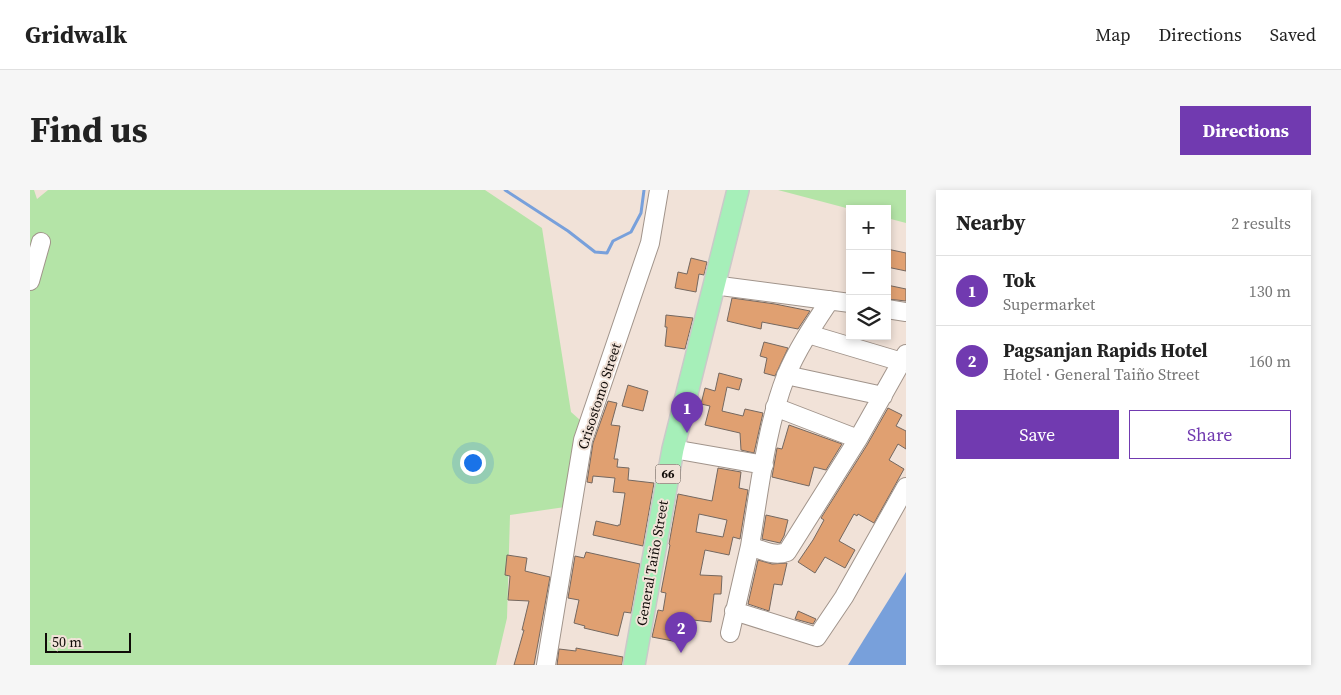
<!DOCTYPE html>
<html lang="en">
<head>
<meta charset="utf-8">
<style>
	:root { --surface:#fff; --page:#f6f6f6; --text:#222; --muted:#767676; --line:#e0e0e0; --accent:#713ab0 }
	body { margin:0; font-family:"Source Serif 4",serif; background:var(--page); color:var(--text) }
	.controls { position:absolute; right:15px; top:15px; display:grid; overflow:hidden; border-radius:0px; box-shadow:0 2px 8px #0003 }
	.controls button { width:45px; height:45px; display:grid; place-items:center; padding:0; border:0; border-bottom:1px solid var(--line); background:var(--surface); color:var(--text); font:25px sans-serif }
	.scale { position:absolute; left:15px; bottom:12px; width:86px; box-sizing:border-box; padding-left:5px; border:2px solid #100b08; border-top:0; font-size:14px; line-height:18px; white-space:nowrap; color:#100b08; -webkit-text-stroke:4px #f1e2d8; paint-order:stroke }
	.you { position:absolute; left:442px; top:272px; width:18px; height:18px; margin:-12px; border:4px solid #fff; border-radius:50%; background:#1a73e8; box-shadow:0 0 0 8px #1a73e833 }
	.badge { display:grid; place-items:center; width:32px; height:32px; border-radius:50%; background:var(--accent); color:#fff; font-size:16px; font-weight:700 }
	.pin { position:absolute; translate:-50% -41px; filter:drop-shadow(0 1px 2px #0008) }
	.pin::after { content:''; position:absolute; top:26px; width:18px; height:15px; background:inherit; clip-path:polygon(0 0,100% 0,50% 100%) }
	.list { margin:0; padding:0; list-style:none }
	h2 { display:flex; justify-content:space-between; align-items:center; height:65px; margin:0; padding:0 20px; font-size:21px }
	h2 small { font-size:16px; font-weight:400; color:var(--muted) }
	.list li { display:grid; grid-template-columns:32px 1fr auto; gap:15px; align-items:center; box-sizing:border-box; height:70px; padding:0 20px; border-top:1px solid var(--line) }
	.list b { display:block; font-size:19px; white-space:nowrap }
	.list p { margin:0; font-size:16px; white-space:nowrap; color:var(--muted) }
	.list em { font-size:16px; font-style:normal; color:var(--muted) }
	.actions { display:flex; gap:10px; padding:15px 20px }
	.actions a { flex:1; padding:11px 0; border:1px solid var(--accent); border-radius:0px; text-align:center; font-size:18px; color:var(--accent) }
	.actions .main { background:var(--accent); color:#fff }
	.icon { flex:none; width:28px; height:28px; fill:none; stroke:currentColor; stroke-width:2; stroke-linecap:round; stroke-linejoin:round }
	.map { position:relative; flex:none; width:876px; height:475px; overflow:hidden; border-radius:0px }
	header { display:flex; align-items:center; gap:30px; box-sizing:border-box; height:70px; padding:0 25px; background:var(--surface); border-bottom:1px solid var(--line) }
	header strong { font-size:24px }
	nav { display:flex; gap:28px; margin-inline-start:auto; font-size:18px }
	.intro { display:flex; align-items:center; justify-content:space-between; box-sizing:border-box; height:120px; padding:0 30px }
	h1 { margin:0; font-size:35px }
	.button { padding:12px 22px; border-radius:0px; background:var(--accent); color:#fff; font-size:18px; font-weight:700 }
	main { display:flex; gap:30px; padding:0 30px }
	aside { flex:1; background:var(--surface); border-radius:0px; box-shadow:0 2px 8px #0003 }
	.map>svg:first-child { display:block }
</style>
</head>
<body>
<header>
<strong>Gridwalk</strong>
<nav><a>Map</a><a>Directions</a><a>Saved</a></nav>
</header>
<div class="intro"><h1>Find us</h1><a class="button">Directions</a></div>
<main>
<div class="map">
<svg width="876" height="475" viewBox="0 0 876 475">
	<rect width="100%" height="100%" fill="#f1e2d8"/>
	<!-- green -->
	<path fill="#b4e4a7" d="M 0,0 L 4,0 L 7,9 L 18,0 L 455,0 L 512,38 L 541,222 L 550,230 L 535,317 L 480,325 L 477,428 L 466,475 L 0,475 Z
		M 748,0 L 876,0 L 876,33 L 857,28 L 857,19 L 820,19 Z"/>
	<!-- water -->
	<path fill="#78a0db" d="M 876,382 L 876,475 L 818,475 Z"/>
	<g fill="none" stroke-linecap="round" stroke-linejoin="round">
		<!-- stream -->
		<path stroke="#78a0db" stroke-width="3" d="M 475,0 L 538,41 L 565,62 L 577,63 L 583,51 L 601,42 L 611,23 L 614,0"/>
	</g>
	<!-- building -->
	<path fill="#e0a071" stroke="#756860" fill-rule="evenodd" d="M 857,59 L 876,63 L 876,81 L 857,77 Z
		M 661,68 L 677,72 L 674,85 L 669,84 L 666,102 L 645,98 L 648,82 L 657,84 Z
		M 857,95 L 876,99 L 876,111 L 857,109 Z
		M 702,108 L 745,114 L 780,121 L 768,139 L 732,132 L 731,139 L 697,131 Z
		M 636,125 L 663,128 L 655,159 L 635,156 L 637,137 L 635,137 Z
		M 734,152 L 758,158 L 745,186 L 734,183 L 737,168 L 730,166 Z
		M 689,183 L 712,189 L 709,200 L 697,197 L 692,221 L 713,226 L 715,219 L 733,223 L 724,263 L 711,260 L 710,243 L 675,235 L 680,216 L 671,214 L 675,198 L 685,201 Z
		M 598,195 L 618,201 L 613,221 L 592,216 Z
		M 578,211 L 587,213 L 581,235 L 590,236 L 584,269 L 588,269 L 587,277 L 599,278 L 598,290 L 624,293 L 613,356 L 563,345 L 566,331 L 588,336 L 588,335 L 590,335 L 595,303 L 583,302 L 585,288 L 563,286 L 562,293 L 557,292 L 563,253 Z
		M 858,218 L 872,225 L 866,236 L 876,241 L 876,259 L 868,254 L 859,270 L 874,279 L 844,333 L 828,324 L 827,326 L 824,324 L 809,351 L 825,360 L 815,378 L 795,367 L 785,383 L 768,372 L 783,350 L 794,330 L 791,328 L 837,255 Z
		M 759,235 L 812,254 L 796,280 L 784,277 L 779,296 L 742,287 L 747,258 L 752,259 Z
		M 688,278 L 711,282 L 709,298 L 718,300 L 710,349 L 703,347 L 699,365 L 675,360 L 670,385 L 692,386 L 691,404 L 684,404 L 681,432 L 663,430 L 659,448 L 650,446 L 648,452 L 622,447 L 628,420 L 633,421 L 636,403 L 631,402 L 640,355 L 639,354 L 648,304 L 682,311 ZM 669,324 L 697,330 L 693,347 L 666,342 Z
		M 736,325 L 758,330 L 754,346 L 750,353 L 732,349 Z
		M 556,362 L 610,374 L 601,423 L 594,422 L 588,446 L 554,438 L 555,436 L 544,433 L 549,410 L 538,408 L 545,366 L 554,368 Z
		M 477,365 L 497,368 L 495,381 L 520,387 L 504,475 L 484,475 L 494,440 L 492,440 L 499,411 L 478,410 L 480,386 L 475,385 Z
		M 728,370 L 742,374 L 757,373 L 752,395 L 744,394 L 739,421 L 718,414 Z
		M 768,421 L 786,429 L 783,434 L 765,429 Z
		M 546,458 L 593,467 L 592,475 L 527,475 L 529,459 L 546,461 Z"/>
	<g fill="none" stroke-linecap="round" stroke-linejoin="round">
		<!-- minor casing -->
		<g stroke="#a1948b" stroke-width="20">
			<path id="minor" d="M 0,91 L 11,52
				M 683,95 L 820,113
				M 800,110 C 784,134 767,159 756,186 C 736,237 729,302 720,356 C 732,360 744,367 757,362 L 828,249 L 876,164
				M 857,119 L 876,122
				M 778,144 L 872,172
				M 756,185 L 853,206
				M 745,217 L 828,249
				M 643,259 L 734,275
				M 704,421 L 787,447 L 814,407 L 876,297
				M 700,443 L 720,356
				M 516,475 L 553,250 L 620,53 L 629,0"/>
		</g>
		<!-- major casing -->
		<g stroke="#cac9c9" stroke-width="24">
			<path id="major" d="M 604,475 L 643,259 L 708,0"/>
		</g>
		<!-- minor -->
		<use href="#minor" stroke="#fff" stroke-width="18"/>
		<!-- major -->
		<use href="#major" stroke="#a6efb9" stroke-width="21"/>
	</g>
	<g text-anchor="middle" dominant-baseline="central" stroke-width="4" stroke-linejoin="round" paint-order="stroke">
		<!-- shield labels -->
		<rect fill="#f1e2d8" stroke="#544c46" stroke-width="1" x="625.5" y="274.5" width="25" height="19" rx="4"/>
		<g font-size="12" font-weight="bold" fill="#100b08">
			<text x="638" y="284">66</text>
		</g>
		<!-- street labels -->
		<g font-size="14" fill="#100b08" stroke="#f1e2d8">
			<text transform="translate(569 206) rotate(-72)">Crisostomo Street</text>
			<text transform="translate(622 373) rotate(-80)">General Taiño Street</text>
		</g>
	</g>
</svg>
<div class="controls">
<button>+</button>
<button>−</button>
<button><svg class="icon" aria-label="layers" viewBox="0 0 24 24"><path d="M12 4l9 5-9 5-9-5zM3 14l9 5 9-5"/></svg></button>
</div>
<div class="scale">50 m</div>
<div class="you"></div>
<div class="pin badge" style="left:657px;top:243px">1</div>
<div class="pin badge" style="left:651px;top:463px">2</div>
</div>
<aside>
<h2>Nearby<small>2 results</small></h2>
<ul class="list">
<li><span class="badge">1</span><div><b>Tok</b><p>Supermarket</p></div><em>130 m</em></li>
<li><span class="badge">2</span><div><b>Pagsanjan Rapids Hotel</b><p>Hotel · General Taiño Street</p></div><em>160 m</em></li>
</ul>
<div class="actions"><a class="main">Save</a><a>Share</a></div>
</aside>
</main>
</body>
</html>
